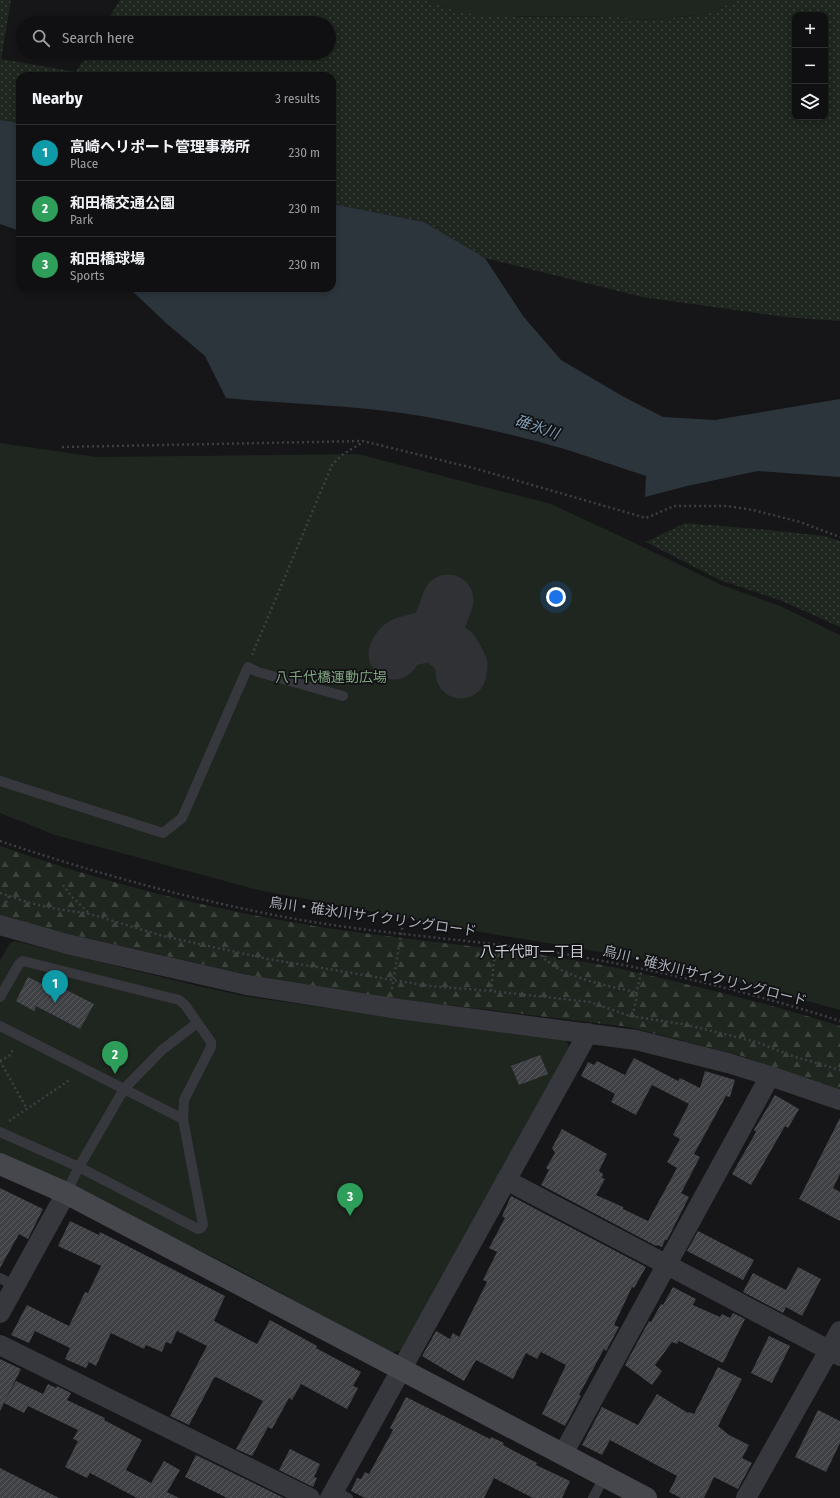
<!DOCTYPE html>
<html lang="en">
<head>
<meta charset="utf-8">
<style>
	:root { --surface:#101012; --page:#1e1e20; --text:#f1f3f6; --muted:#9c9d9f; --line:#303032; --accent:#8c9099 }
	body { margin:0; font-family:"Fira Sans Condensed","Noto Sans JP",sans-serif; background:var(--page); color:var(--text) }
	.controls { position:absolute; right:12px; top:12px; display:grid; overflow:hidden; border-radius:8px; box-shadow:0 2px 6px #0003 }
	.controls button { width:36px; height:36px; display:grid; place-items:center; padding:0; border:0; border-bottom:1px solid var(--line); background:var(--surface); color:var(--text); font:20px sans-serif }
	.you { position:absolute; left:556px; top:597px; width:14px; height:14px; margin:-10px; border:3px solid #fff; border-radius:50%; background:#1a73e8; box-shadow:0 0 0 6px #1a73e833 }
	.badge { display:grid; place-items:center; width:26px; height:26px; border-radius:50%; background:var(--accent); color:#fff; font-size:13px; font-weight:700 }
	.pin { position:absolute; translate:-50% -33px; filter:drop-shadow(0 1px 2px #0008) }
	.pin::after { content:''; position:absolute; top:21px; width:14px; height:12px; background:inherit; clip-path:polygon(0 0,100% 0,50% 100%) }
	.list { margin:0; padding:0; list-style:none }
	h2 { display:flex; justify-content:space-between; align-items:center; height:52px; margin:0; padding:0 16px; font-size:17px }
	h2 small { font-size:13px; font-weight:400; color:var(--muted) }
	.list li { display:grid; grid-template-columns:26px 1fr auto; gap:12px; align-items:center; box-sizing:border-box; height:56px; padding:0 16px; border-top:1px solid var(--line) }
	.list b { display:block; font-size:15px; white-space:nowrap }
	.list p { margin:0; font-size:13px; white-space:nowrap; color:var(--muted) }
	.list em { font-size:13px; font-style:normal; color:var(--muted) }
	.icon { flex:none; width:22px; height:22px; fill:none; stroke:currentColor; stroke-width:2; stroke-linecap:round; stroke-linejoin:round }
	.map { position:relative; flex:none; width:840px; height:1498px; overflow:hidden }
	.search { position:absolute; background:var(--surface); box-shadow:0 2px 6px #0003; left:16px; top:16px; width:320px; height:44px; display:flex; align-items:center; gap:10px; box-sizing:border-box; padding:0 14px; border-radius:22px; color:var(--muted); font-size:15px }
	.panel { position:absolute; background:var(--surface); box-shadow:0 2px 6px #0003; left:16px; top:72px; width:320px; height:220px; border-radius:12px }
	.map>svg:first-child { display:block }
</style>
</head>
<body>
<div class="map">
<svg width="840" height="1498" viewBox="0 0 840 1498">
	<defs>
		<pattern id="grass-dots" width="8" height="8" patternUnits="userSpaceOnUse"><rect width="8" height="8" fill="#1e261f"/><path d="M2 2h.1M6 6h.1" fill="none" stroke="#3c433d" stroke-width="1.8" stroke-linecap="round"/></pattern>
		<pattern id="forest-firs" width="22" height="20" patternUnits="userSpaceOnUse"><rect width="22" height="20" fill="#1e261f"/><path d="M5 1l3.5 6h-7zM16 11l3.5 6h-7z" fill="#3c433d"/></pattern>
		<pattern id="building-hatch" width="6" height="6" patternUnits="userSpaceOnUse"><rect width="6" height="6" fill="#404145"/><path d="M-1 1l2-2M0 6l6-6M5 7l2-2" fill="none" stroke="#595a5e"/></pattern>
	</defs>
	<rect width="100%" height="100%" fill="#161618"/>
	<!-- grass -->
	<path fill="url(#grass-dots)" fill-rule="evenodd" d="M 0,0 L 11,0 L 1,59 L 76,72 L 88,53 L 329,53 L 329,23 L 106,23 L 120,0 L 427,0 L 444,7 L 521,17 L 616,17 L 650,20 L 706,14 L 738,0 L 840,0 L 840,321 L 785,317 L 642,297 L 485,258 L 424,222 L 332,204 L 332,76 L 20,76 L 20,123 L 0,120 ZM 795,15 L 825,15 L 825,117 L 795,117 Z
		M 685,523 L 758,529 L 825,536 L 840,541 L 840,627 L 782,601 L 720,580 L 646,542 Z"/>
	<!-- forest -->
	<path fill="url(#forest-firs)" d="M 0,846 C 110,885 224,913 340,930 C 425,942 512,949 597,964 C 624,969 651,976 677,982 C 732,995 786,1009 840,1026 L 840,1090 L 742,1056 L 629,1027 L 391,998 L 263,978 L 34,926 L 0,915 Z"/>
	<!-- park -->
	<path fill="#1e261f" d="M 427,0 L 738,0 L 706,14 L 650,20 L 616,17 L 479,16 L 444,7 Z
		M 0,443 L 97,457 L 358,454 L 551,504 L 635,543 L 719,584 L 780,606 L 840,635 L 840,1010 L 682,967 L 630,957 L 469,930 L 258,890 L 55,835 L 0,813 Z
		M 15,941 L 194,985 L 244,996 L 404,1019 L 566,1040 L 570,1048 L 401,1350 L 391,1353 L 231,1266 L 70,1186 L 0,1153 L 0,960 L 10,943 Z"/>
	<!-- water -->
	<path fill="#2c353c" d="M 0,120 L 20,123 L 20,231 L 0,224 Z
		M 332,204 L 424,222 L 485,258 L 523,316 L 561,360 L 624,397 L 663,417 L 715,420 L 840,399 L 840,477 L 758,471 L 687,486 L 645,497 L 646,476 C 621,468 596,459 571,451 C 525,437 476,426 427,417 C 361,405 293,405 226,398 L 205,356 L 166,323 L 129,288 L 332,288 Z"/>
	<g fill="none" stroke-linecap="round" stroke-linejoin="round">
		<!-- taxiway -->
		<path stroke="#303135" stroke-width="51" d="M 448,600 L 439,624 L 441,635 L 444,643 L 454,651 L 457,656 L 462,666 L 461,673
			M 394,654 C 400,637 415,642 428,635 C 433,633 436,628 439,624"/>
	</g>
	<!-- building -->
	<path fill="url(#building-hatch)" d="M 28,977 L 42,984 L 45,979 L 94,1004 L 80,1029 L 36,1006 L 34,1011 L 16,1001 Z
		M 540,1055 L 548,1074 L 519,1085 L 511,1066 Z
		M 634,1058 L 678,1081 L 680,1078 L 700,1088 L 705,1071 L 735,1080 L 730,1097 L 726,1096 L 694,1154 L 700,1157 L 681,1193 L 689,1197 L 667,1240 L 665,1240 L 662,1247 L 657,1245 L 656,1246 L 541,1185 L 549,1170 L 546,1168 L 555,1153 L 552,1148 L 562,1129 L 607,1154 L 599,1171 L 603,1174 L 602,1178 L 605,1179 L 596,1195 L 623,1207 L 623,1209 L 648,1221 L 677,1168 L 667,1162 L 680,1139 L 673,1135 L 689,1104 L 652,1085 L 636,1115 L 611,1102 L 615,1094 L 581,1076 L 588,1062 L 594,1065 L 597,1061 L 625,1075 Z
		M 775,1095 L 799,1109 L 788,1128 L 785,1126 L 751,1185 L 732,1174 L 756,1132 L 754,1130 Z
		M 840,1118 L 840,1174 L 833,1188 L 840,1192 L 840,1221 L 799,1199 Z
		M 0,1188 L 43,1209 L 28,1239 L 19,1234 L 0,1268 Z
		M 511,1196 L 646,1267 L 634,1288 L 632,1287 L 614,1325 L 619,1327 L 606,1351 L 604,1349 L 579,1395 L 581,1396 L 565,1426 L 542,1414 L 566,1365 L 541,1352 L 537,1359 L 526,1353 L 513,1379 L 476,1360 L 464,1381 L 422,1356 L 436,1331 L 450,1339 L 453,1333 L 459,1337 L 487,1282 L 483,1280 L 497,1252 L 489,1248 L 505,1218 L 502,1216 Z
		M 70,1221 L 99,1235 L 100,1232 L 225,1296 L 214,1321 L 257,1344 L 270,1320 L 317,1346 L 316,1348 L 361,1372 L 353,1386 L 358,1388 L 347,1409 L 301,1384 L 292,1400 L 289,1398 L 272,1429 L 268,1427 L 252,1456 L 236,1449 L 263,1401 L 216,1377 L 214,1378 L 189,1425 L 170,1416 L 207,1346 L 177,1331 L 171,1344 L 166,1342 L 162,1352 L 146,1345 L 144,1349 L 111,1333 L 96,1366 L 89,1362 L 86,1368 L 65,1359 L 70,1348 L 35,1331 L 29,1343 L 11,1335 L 27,1305 L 69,1326 L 85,1292 L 88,1293 L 101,1266 L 58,1246 Z
		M 698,1231 L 754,1260 L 743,1280 L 687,1251 Z
		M 798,1267 L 821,1279 L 802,1316 L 786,1307 L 783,1313 L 743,1292 L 753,1273 L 786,1290 Z
		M 673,1287 L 696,1299 L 693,1305 L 720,1317 L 722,1314 L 730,1318 L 733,1313 L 745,1319 L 723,1363 L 679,1341 L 677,1344 L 672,1342 L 655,1365 L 662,1371 L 652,1385 L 625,1365 L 649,1321 L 651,1322 L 661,1304 L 663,1305 Z
		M 769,1336 L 790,1346 L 772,1383 L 751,1373 Z
		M 0,1359 L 21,1369 L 0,1411 Z
		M 718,1367 L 742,1379 L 718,1426 L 729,1435 L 749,1445 L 742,1458 L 752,1463 L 738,1489 L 714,1477 L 704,1498 L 681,1498 L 669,1492 L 677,1476 L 610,1440 L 602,1455 L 582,1445 L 602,1407 L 638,1425 L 657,1394 L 688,1413 L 689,1412 L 694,1414 Z
		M 16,1381 L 43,1394 L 48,1384 L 56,1388 L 57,1386 L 71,1393 L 67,1400 L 105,1418 L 104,1420 L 142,1440 L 126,1470 L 151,1483 L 164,1461 L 180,1470 L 167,1492 L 179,1498 L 137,1498 L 90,1473 L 87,1478 L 65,1467 L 78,1441 L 73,1439 L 78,1430 L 28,1406 L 24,1413 L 4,1403 Z
		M 406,1397 L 490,1439 L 491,1437 L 504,1443 L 503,1445 L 537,1463 L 536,1465 L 570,1481 L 562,1498 L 533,1498 L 494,1478 L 484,1498 L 365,1498 L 351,1491 L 357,1478 L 361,1479 L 365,1472 L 369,1474 L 393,1430 L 390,1428 Z
		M 818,1410 L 840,1421 L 840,1443 L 826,1472 L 795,1457 Z
		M 290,1449 L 320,1464 L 314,1477 L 317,1478 L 313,1487 L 279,1470 Z
		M 196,1455 L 284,1498 L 227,1498 L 185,1477 Z
		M 0,1468 L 59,1498 L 0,1498 Z"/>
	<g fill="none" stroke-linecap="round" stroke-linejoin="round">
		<!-- path -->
		<path stroke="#3d3f44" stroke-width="2.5" stroke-dasharray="2 3" stroke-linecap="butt" d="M 62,447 L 363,441 L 477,469 L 646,518 L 674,506 L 727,506 L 753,510 L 800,522 L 840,537
			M 252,655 L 332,465 L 342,455 L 363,442
			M 0,841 C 97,874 200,902 301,920 C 382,934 464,939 546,951 C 645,967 744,990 840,1021
			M 63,885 L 72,897 L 90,914
			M 0,893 L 30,903 L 52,908 L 90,914 L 163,936 L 268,959 L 429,986 L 491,991 L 590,1002 L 630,1016 L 683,1024 L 757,1042 L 789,1055 L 840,1070
			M 4,907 L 9,896
			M 538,951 C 554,976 608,986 635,992 L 637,996 L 632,1018
			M 392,989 L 401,934 L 406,910
			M 491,991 L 496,944
			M 636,994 L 642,969
			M 0,1061 L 27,1109
			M 0,1061 L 9,1056 L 14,1048
			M 9,1121 L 71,1079"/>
		<!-- lane -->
		<path stroke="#37383d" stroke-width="10" d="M 0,781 L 163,833 L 182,818 L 248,667 L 258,672 L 343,696
			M 0,997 L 19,964 L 23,961 L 179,1000 L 185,1005 L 211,1042 L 211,1047 L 184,1100 L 183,1119 L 203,1225 L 201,1228 L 198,1229 L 79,1167 L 0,1132
			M 0,1026 L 183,1119
			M 66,1193 L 79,1167 L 124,1089 L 162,1050 L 197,1023
			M 0,1278 L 15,1286
			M 334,1490 L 348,1498
			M 593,1498 L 605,1476"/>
		<!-- street -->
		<path stroke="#37383d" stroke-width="20" d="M 0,925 L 67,944 L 247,985 L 399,1009 L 636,1040 L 728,1063 L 770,1076 L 840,1100
			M 506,1180 L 840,1356
			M 0,1313 L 66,1193
			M 0,1345 L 310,1498
			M 563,1454 L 770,1076
			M 330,1498 L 588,1033
			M 746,1498 L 840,1331"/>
		<!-- secondary -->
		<path stroke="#45474d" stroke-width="22" d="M 0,1164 L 66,1193 L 646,1498"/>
	</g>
	<g text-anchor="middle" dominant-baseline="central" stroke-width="3.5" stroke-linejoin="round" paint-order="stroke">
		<!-- park labels -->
		<g font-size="14" fill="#7fa381" stroke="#111113">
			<text x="331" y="677">八千代橋運動広場</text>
		</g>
		<!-- street labels -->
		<g font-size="14" fill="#a8adb8" stroke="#111113">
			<text transform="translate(373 917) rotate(8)">烏川・碓氷川サイクリングロード</text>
			<text transform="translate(705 976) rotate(14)">烏川・碓氷川サイクリングロード</text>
		</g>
		<!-- water labels -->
		<g font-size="15" font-style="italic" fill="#7f9bb3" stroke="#111113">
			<text transform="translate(537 427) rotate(19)">碓氷川</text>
		</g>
		<!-- neighbourhood labels -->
		<g font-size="15" fill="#c9ccd4" stroke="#111113">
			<text x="532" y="952">八千代町一丁目</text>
		</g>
	</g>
</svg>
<div class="controls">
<button>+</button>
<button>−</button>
<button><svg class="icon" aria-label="layers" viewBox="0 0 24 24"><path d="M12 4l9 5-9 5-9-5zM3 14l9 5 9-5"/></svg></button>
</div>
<div class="you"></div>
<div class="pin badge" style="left:55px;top:1003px;background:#0f9aa8">1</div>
<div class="pin badge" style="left:115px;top:1074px;background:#2e9e5b">2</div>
<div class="pin badge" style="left:350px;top:1216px;background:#2e9e5b">3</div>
<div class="search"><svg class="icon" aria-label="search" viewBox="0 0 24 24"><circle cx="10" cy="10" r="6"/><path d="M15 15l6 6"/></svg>Search here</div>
<section class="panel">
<h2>Nearby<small>3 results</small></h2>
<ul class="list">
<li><span class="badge" style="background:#0f9aa8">1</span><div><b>高崎ヘリポート管理事務所</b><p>Place</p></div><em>230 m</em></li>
<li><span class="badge" style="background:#2e9e5b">2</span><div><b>和田橋交通公園</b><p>Park</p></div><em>230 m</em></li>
<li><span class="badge" style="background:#2e9e5b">3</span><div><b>和田橋球場</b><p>Sports</p></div><em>230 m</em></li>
</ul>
</section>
</div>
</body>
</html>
